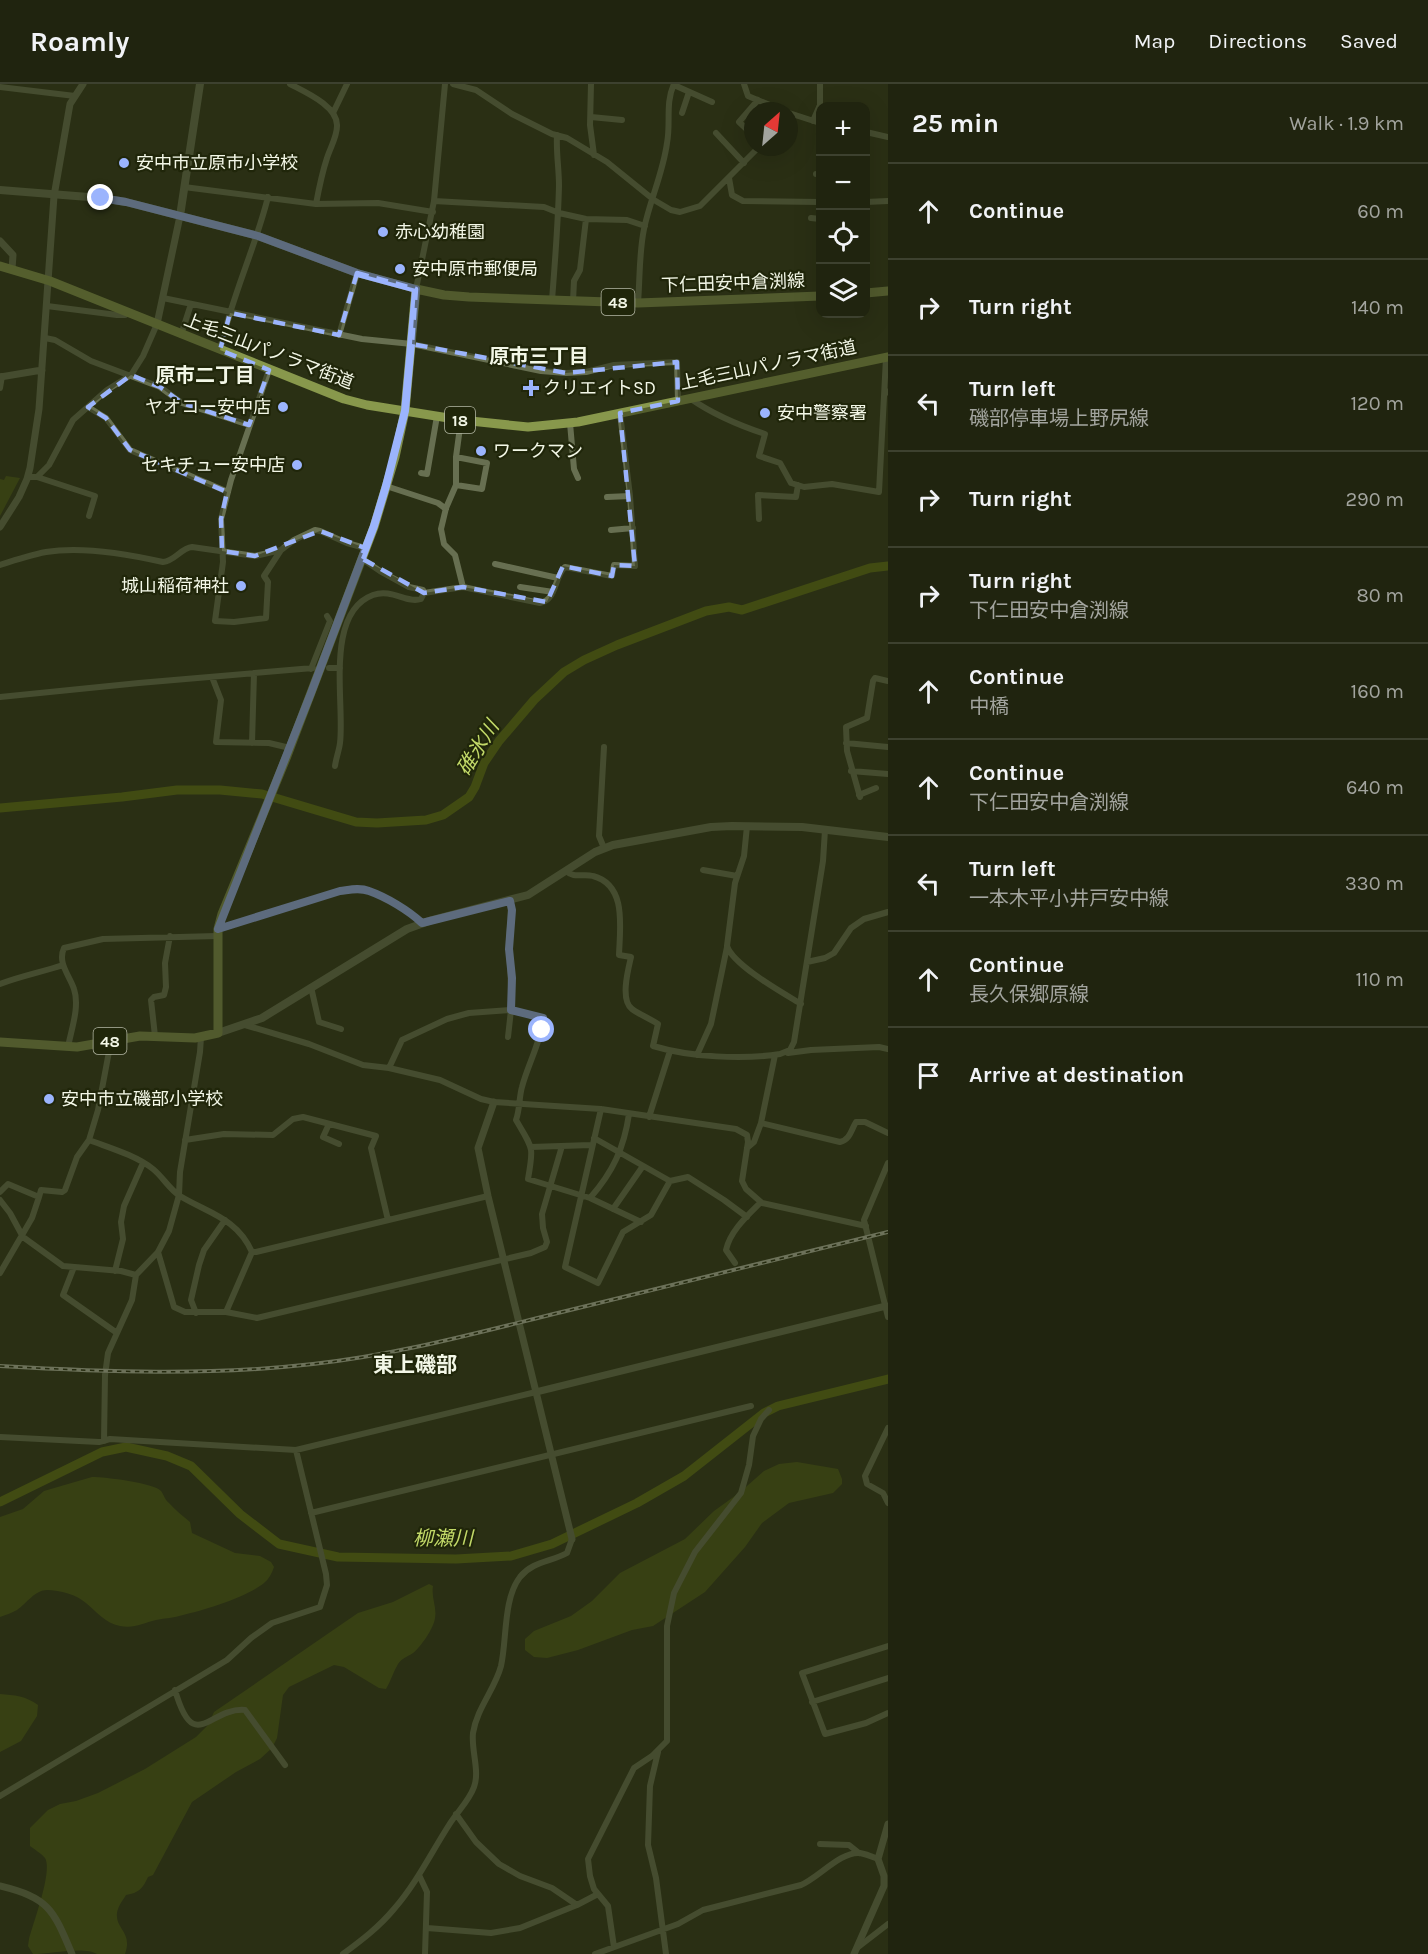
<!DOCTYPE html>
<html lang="en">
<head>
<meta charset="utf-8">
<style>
	:root { --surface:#20240f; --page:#2d301d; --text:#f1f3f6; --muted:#a2a49e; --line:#3d412f }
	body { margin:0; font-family:Karla,"Noto Sans JP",sans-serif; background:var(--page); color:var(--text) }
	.controls { position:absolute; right:18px; top:18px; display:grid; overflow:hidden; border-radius:12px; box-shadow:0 6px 24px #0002 }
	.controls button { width:54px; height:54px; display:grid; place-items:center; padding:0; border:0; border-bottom:2px solid var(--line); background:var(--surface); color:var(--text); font:30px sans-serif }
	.compass { position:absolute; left:744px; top:18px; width:54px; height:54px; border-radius:50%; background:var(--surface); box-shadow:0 6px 24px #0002; rotate:27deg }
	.stop { position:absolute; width:18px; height:18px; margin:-14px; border:4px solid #9bb4fd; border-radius:50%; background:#fff }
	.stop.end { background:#9bb4fd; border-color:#fff; box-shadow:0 2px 6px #0008 }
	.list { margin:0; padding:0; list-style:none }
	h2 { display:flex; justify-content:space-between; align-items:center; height:78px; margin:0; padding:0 24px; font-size:26px }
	h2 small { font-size:20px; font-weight:400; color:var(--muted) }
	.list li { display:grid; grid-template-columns:39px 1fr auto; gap:18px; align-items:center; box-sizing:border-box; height:96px; padding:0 24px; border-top:2px solid var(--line) }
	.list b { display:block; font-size:22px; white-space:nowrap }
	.list p { margin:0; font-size:20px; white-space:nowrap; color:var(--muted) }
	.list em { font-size:20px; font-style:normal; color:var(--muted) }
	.icon { flex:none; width:33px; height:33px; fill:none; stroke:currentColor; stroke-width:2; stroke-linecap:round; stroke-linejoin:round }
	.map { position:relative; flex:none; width:888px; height:1870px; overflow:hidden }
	header { display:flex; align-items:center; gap:36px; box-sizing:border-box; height:84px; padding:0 30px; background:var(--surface); border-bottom:2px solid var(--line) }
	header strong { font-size:28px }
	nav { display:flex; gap:33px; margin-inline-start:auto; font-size:21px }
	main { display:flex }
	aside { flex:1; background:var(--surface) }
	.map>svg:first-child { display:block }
</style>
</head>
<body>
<header>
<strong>Roamly</strong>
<nav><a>Map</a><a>Directions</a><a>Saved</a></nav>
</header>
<main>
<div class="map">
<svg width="888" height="1870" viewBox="0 0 888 1870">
	<rect width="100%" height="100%" fill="#2a3014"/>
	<!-- green -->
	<path fill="#485413" d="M 6,392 L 20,394 L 0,432 L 0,395 L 4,396 Z
		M 797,1378 L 838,1385 L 842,1395 L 842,1400 L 833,1409 L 789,1419 L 762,1439 L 745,1463 L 705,1508 L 653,1542 L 632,1546 L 578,1566 L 547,1574 L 534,1573 L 525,1566 L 525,1555 L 534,1547 L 571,1532 L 592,1517 L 620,1489 L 685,1455 L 714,1427 L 739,1409 L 764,1387 L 779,1380 Z
		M 92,1393 C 105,1393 154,1399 161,1407 C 164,1411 165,1416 169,1419 C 175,1426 183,1432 190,1438 L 192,1449 L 235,1469 L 260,1472 L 271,1478 L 274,1483 C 272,1489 269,1495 264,1499 C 247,1513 205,1526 183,1531 C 174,1534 165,1534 156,1536 C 143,1539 134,1545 120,1542 C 105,1539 97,1528 86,1519 C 77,1511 60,1506 47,1506 C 35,1506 27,1519 17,1526 C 12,1529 5,1531 0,1533 L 0,1433 L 23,1425 L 44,1407 Z
		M 429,1500 L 433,1502 C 431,1514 437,1523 435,1534 C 434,1544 420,1564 413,1569 C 407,1573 402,1574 398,1580 C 393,1588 391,1597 386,1605 L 379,1604 L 344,1583 L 334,1581 L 289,1603 L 283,1611 L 277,1654 L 272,1664 L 260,1675 L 236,1688 L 192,1718 L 153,1791 L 148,1793 C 143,1804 139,1809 126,1811 C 123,1816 118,1822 117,1829 C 115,1845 133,1848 125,1870 L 97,1870 C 85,1862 50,1870 33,1870 L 28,1862 L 29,1855 C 33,1839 53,1787 45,1774 C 42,1770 34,1765 30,1762 L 30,1744 L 48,1726 L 60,1720 L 76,1717 L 98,1709 L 145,1685 L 196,1653 L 208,1641 L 214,1628 L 358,1529 L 393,1518 Z
		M 0,1610 C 14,1611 26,1612 38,1621 L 37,1632 L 21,1657 L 0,1668 Z"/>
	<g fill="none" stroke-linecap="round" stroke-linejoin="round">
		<!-- river -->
		<path stroke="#5e6d11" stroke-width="9" d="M 0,724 L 122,713 L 177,706 L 220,706 L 262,710 L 356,738 L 377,739 L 426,736 L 443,731 L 469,713 L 475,703 L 484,679 L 499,657 L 534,616 L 564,588 L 584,576 L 617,561 L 706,527 L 729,523 L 742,526 L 870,484 L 888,482
			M 0,1418 L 102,1368 L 126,1363 L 167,1372 L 191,1382 L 240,1430 L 279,1460 L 338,1473 L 456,1475 L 511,1472 L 552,1460 L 637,1419 L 684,1392 L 764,1329 L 778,1322 L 888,1295"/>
		<!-- minor -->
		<path stroke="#676f51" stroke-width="6" d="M 290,0 C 305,8 338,22 337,42 C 337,53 330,64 327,74 C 322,89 319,104 316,120
			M 453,0 L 476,6 L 512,30 L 552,50 L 567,54 L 607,78 L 654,116 L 671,126 L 680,128 L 700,122 L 759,63
			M 591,0 L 590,41 L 594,71
			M 744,0 L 748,12 L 784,27
			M 674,1 L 712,18
			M 0,3 L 75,12
			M 333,29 L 347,0
			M 682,29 L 689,8
			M 789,29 L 820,39
			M 591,33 L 622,36
			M 813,37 L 820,21 L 820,0
			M 866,48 L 888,53
			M 716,49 L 744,79
			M 753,51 L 739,38 L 758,16
			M 816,90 L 820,90
			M 729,94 L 732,111 L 743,117 L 820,118
			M 184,103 L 316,120 L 378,119 L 433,128
			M 434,117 L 544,123 L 559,129 L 586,135 L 627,136 L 645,142
			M 866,118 L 888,117
			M 811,134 L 820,135
			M 416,205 L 434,117 L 445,0
			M 163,214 L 362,255 L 412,260 L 541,287 L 566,289 L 586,288 L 614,281 L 677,278 L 678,317
			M 552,216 C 555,178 558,141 559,102 C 559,84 556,69 557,51
			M 573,217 L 574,197 L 580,186 L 586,135
			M 638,219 C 640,194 639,169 644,145 C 650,116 663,89 667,59 C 671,39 665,19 674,0
			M 47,222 L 117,231 L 125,231 L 125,228
			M 181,251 L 191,220
			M 339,251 L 357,189
			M 45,254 L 55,256 L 91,277 L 160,303 L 182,319 L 249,341
			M 220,266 C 231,214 255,165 268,113
			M 269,286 L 231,396 L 221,435 L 223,478 L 215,537 L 234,538 L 266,534 L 268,498 L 264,492 L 281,466
			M 0,304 L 2,292
			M 691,315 C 714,331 738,341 765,350 L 759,372 L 780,379 L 791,399 L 804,403 L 832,400 L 879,408 L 886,274
			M 88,323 L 106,334 L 130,366 L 228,408
			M 570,339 L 574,385 L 578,394
			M 456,373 L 487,379 L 482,405 L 456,401
			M 421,389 L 427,390 L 437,332
			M 28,393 L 37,393 L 49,381 L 73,336 L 107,306 L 131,291 L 143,272 L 157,240
			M 37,393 L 95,412 L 89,432
			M 386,402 L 438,419 L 446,425
			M 607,413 L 630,412
			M 759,435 L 758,411 L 796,413 L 798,401
			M 611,446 L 633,444
			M 495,480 L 558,494
			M 0,481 C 15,476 30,471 46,468 C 81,462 128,470 163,478 C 175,477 181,464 192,463 L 255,472 L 281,466 L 294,456 L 315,446 L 320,447 L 347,459 L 365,464
			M 463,503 L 540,519 C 557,516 554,493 565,483 L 612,492 L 614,481 L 635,482 L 630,412 L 620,329
			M 520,503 L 553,508
			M 424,509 L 463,503 L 455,471 L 444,460 L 441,445 L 446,424 L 456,401 L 456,373 L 461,336
			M 329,584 L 340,584
			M 311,585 L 330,537 L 327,532
			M 212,593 L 221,616 L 216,658 L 269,659 L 290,664
			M 0,613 L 139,599 L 313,584
			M 252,659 L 254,589
			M 846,659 L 888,663
			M 335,682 C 336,674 339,667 340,659 C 345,620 324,529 373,511 C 392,504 407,520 421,515 L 424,509 L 423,506 L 409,503 L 380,487 L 361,474
			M 851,687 L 888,690
			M 859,711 L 876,704
			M 860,713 L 847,667 L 846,643 L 867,634 L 873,597 L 875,594 L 888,597
			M 747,742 L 744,772 L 735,799 L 727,862 C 733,881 783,909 801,920
			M 604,764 L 599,752 L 604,663
			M 703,786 L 737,792
			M 566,787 C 574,795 583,789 593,792 C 627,801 620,843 619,871 L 631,873 C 628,886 620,916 632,925 C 640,931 649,934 658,940 L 653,962 C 690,973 742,976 780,970 L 790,966 L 794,958 L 823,777 L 825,746
			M 510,817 C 513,833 508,848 509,864 C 510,886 512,903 511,926 L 543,934 C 541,958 528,980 522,1003 C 519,1013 520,1025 516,1036 C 533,1065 534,1062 528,1095 L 590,1114 C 613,1088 624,1064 629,1030
			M 218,845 L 340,807 C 349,806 359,803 369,807 C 386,813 409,826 421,839
			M 807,878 L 825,874 L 834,869 L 851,844 L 864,835 L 888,828
			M 0,900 C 21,892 42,888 63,881
			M 311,903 L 319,938 L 341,945
			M 245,941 L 309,960 L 363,981 L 389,984 L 440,996 L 481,1015 L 494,1018 L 601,1025 L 736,1045 L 747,1051 L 748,1058 L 742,1097 L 746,1105 L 762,1119 L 866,1142
			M 155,952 L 151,916 L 154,913 L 164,911 L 166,903 L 165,879 L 170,852
			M 111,957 L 98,1026 L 89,1056 C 110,1064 135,1071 153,1085 C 163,1093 169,1105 180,1112 C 208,1129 237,1134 252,1168 L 226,1228
			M 68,963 C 71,946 80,923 74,905 C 70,892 57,879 64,864 L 103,855 L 217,852
			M 788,969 L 811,966 L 879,963 L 888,965
			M 697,971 L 711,940 L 727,863
			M 389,984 L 402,956 L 447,935 L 469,929 L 511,926 L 508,953
			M 649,1033 L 670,967
			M 761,1039 L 840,1058 C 850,1056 851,1046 856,1038 L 865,1038 L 888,1049
			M 329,1040 L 323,1053 L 339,1060
			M 594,1054 L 670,1097 L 651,1131 L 623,1148 L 598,1199 L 565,1183 L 601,1025
			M 185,1056 L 224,1050 L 273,1051 L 293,1035 L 303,1033 L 376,1052 L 371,1064 L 388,1136
			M 531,1063 L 591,1061
			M 747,1064 L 754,1058 L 761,1039 L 775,971
			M 888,1079 L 864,1136 L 888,1233
			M 670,1097 L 688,1093 L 724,1116 L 747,1133
			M 0,1108 L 8,1100 L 39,1113 L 41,1106 L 62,1108 L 65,1106 L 77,1073 L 89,1056
			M 590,1114 L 641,1138
			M 0,1116 L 10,1129 L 23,1153 L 63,1182 L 121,1187 L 136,1191
			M 613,1125 L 643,1082
			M 158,1168 L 174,1223 L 185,1228 L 226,1228 L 257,1234 L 531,1169 L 545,1163 L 547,1158 L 543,1144 L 542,1130 L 562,1062
			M 252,1168 L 256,1168 L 488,1112
			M 735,1179 L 726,1166 C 730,1147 748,1131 761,1118
			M 74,1183 L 63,1211 L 117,1249
			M 115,1187 L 123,1155 L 121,1138 L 124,1122 L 143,1079
			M 0,1189 L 32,1134 L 39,1113
			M 196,1229 L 191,1216 L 199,1181 L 204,1166 L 225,1136
			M 888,1344 L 865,1392 L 867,1400 L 883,1409 L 888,1419
			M 0,1353 L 99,1358 L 110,1355 L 296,1366 L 536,1308
			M 104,1357 L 105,1291 L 108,1269 L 132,1216 L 136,1191 L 158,1168 L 169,1147 L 179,1111 L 180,1088 L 200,968 L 201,953
			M 311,1429 L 751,1322
			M 888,1562 L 802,1589 L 825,1650 L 866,1639 L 888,1629
			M 175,1606 C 194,1672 209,1623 245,1626 L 285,1681
			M 812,1618 L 888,1594
			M 658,1668 L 650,1702 L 648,1761 L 656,1794 L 666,1870
			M 0,1712 L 227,1576 L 251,1554 L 272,1539 L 320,1523 L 327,1501 L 326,1490 L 296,1366
			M 456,1730 L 476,1758 L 499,1780 L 520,1792 L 552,1804 L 577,1821 L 598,1810
			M 820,1760 L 849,1761 L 859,1769
			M 419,1791 L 427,1808 L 425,1870
			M 427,1844 L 491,1849 L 520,1844 L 577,1821
			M 614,1863 L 608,1822 L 594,1805 L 590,1792 L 588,1775 L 634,1684 L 652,1672 L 667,1657 L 667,1542 L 674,1509 L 695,1468 L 741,1409 L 749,1381 L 753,1352 L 761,1335 L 769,1326
			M 857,1864 L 888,1840
			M 343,1870 C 362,1856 379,1843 394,1825 C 416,1800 431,1769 449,1741 C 457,1728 469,1717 474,1703 C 480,1687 471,1666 473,1649 C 477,1624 495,1605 501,1582 C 507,1556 503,1515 520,1493 C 533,1477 551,1478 567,1469 L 572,1455
			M 595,1870 L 678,1840 L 703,1826 L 801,1801 C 818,1794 841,1767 860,1769 C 866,1770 873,1773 878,1775"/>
		<!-- tertiary -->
		<path stroke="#676f51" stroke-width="7" d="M 0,157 L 13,171 L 12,185
			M 157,240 L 180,132
			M 0,293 L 42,286
			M 886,308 L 888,308
			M 0,443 L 19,413 L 27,395 L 30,384 L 39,325 L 54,112 L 70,20 L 83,0
			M 494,1018 L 478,1064 L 488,1112 L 572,1455
			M 536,1308 L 886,1222
			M 0,1802 C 49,1814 53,1825 72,1870
			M 854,1870 L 884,1802 L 884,1792 L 878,1775 L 888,1740"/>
		<!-- secondary -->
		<path stroke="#676f51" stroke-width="8" d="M 0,106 L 101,114 L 126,118 L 258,152 L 357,189 L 416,205
			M 180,132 L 200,0
			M 218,949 L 262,934 L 407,845 L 432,836 L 528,811 L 595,768 L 613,761 L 711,743 L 732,742 L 802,743 L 888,753"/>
		<!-- primary -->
		<path stroke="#808e4d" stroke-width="9" d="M 866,209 L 888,207
			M 0,958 L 77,963 L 140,952 L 195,954 L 218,949 L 218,845 L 222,830 L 287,672 L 374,443 L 395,373 L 405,327 L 416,205 L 444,211 L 469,213 L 638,219 L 820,212"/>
		<!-- trunk -->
		<path stroke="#88984c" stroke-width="9" d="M 0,182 L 50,197 L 344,315 L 367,321 L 461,336 L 528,343 L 578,338 L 888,273"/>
		<!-- rail casing -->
		<g stroke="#bdc2ae" stroke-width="4">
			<path id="rail" d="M 0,1282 C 105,1288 208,1292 313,1280 C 397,1271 480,1248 562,1228 C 670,1202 779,1175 888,1148"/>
		</g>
		<!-- rail -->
		<use href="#rail" stroke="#20260a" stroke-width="1.5" stroke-dasharray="4.5" stroke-linecap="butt"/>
	</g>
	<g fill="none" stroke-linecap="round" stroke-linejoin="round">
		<!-- route -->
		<path stroke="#9bb4fd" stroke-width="8" d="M 101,114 L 126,118 L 258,152 L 357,189 L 416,205 L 405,327 L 386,402 L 374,442 L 311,609 L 218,845 L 340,807 C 349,806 359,803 369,807 C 386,813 408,826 422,839 L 510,817 L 512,826 L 509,865 L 512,894 L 511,926 L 543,934 L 542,946"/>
	</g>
	<!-- marked area -->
	<path d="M0 0H888V1870H0ZM 357,189 L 416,205 L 412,260 L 566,289 L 677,278 L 678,317 L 620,329 L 635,482 L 614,481 L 612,492 L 563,482 L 547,518 L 463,503 L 424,509 L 361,474 L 365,464 L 320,447 L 255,472 L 222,467 L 221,435 L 227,408 L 130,366 L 106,334 L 88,323 L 131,291 L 160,303 L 182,319 L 249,341 L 269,286 L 220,266 L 230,229 L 339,251 Z" fill="#2a3014" fill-opacity=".55" fill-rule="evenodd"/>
	<path fill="none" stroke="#9bb4fd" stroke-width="4.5" stroke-dasharray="12 8" stroke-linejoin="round" d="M 357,189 L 416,205 L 412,260 L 566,289 L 677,278 L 678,317 L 620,329 L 635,482 L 614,481 L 612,492 L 563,482 L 547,518 L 463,503 L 424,509 L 361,474 L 365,464 L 320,447 L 255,472 L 222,467 L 221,435 L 227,408 L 130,366 L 106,334 L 88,323 L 131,291 L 160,303 L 182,319 L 249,341 L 269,286 L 220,266 L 230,229 L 339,251 Z"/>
	<!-- markers -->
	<g fill="#9bb4fd" stroke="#20260a" stroke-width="2">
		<circle cx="124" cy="79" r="6"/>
		<circle cx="383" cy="148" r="6"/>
		<circle cx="400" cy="185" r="6"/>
		<path d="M528 295h6v6h6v6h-6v6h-6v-6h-6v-6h6z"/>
		<circle cx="283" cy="323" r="6"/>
		<circle cx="765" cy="329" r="6"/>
		<circle cx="481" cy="367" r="6"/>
		<circle cx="297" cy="381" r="6"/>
		<circle cx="241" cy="502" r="6"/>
		<circle cx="49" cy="1015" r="6"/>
	</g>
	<g text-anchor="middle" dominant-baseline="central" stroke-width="4.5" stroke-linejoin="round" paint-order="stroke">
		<!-- shield labels -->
		<g fill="#20260a" stroke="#b4b8a5" stroke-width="1.5">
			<rect x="601.5" y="205" width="33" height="26" rx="4.5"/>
			<rect x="445" y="323" width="30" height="26" rx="4.5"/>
			<rect x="93.5" y="944" width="33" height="26" rx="4.5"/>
		</g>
		<g font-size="16" font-weight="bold" fill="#f3f7e7">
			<text x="618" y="218">48</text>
			<text x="460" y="336">18</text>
			<text x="110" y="957">48</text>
		</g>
		<!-- poi labels -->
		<g font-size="18" fill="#f3f7e7" stroke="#20260a" text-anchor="start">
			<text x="136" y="79">安中市立原市小学校</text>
			<text x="395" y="148">赤心幼稚園</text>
			<text x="412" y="185">安中原市郵便局</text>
			<text x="543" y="304">クリエイトSD</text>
			<text x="271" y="323" text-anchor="end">ヤオコー安中店</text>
			<text x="777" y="329">安中警察署</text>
			<text x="493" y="367">ワークマン</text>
			<text x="285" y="381" text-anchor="end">セキチュー安中店</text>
			<text x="229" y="502" text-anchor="end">城山稲荷神社</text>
			<text x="61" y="1015">安中市立磯部小学校</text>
		</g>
		<!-- street labels -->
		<g font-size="18" fill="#f3f7e7" stroke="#20260a">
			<text transform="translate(733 199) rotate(-2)">下仁田安中倉渕線</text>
			<text transform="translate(269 267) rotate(21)">上毛三山パノラマ街道</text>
			<text transform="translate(768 281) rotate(-12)">上毛三山パノラマ街道</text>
		</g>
		<!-- neighbourhood labels -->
		<g font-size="20" font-weight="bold" fill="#f3f7e7" stroke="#20260a">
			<text x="539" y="272">原市三丁目</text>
			<text x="205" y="291">原市二丁目</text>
		</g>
		<!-- water labels -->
		<g font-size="20" font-style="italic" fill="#c2d968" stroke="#20260a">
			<text transform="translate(478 664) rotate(-58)">碓氷川</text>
			<text x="443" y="1454">柳瀬川</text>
		</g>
		<!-- quarter labels -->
		<g font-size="21" font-weight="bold" fill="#f3f7e7" stroke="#20260a">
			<text x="415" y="1281">東上磯部</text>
		</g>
	</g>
</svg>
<div class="controls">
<button>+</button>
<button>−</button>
<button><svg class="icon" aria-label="locate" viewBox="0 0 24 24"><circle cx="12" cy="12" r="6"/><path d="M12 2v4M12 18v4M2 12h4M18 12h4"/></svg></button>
<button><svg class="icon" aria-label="layers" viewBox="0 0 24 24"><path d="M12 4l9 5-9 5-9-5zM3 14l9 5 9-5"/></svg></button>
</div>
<svg class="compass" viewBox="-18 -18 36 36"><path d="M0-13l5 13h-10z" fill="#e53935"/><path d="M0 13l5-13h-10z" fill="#a2a49e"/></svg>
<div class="stop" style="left:542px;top:946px"></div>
<div class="stop end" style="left:101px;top:114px"></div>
</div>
<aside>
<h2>25 min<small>Walk · 1.9 km</small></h2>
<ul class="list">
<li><svg class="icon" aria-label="ahead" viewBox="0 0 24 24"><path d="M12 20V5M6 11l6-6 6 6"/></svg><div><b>Continue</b></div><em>60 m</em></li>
<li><svg class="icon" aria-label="right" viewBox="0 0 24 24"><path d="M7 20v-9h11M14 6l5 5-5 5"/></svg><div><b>Turn right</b></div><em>140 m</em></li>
<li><svg class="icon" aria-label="left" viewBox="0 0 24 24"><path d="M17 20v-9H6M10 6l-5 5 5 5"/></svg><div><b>Turn left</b><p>磯部停車場上野尻線</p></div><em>120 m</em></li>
<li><svg class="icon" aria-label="right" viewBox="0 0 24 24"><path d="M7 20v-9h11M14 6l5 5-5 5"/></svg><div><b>Turn right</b></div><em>290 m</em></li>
<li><svg class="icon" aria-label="right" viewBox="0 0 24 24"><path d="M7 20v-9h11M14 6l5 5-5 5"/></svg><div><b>Turn right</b><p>下仁田安中倉渕線</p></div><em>80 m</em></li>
<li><svg class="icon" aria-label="ahead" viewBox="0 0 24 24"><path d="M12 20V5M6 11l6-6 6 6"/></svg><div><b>Continue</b><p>中橋</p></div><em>160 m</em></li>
<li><svg class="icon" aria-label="ahead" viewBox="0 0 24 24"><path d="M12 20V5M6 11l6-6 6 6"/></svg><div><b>Continue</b><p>下仁田安中倉渕線</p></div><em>640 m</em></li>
<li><svg class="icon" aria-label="left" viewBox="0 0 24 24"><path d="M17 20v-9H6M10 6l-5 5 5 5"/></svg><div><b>Turn left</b><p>一本木平小井戸安中線</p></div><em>330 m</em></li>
<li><svg class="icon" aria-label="ahead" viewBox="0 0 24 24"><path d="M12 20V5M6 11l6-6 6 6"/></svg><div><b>Continue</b><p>長久保郷原線</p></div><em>110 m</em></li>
<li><svg class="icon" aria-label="arrive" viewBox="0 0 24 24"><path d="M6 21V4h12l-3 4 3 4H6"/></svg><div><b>Arrive at destination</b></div></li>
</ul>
</aside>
</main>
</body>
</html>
